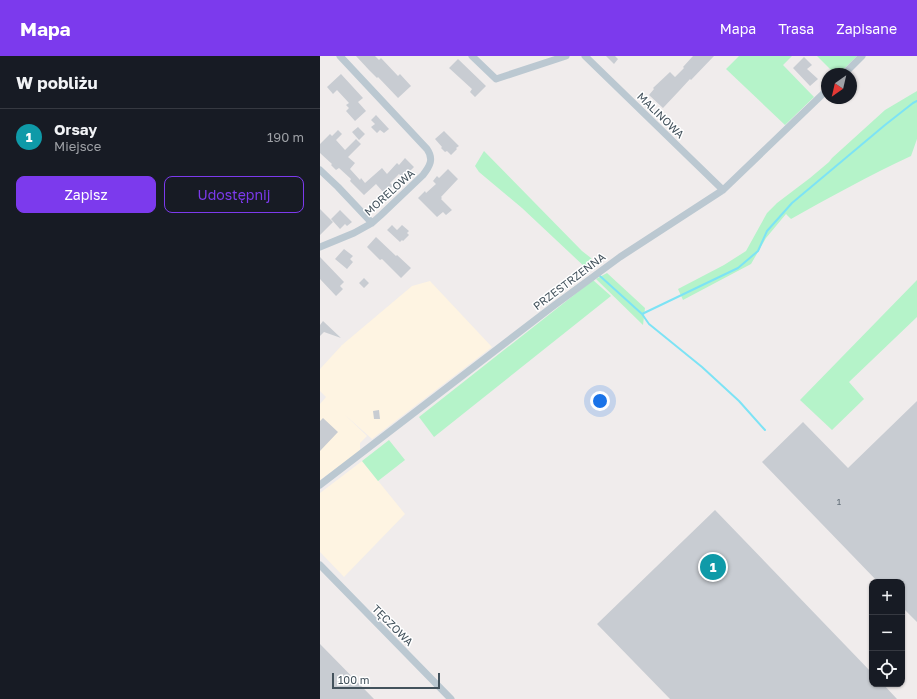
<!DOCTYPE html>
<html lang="pl">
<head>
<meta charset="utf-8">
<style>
	:root { --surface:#171b24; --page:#20242c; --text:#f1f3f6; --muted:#9ea1a6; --line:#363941; --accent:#7c3aed }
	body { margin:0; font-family:"Golos Text",sans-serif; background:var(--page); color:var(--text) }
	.controls { position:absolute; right:12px; bottom:12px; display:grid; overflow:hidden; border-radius:8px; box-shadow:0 1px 3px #0004 }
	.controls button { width:36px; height:36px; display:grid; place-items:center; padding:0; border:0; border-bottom:1px solid var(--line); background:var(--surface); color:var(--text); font:20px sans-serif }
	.compass { position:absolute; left:501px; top:12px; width:36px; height:36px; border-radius:50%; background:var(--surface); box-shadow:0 1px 3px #0004; rotate:214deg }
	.scale { position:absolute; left:12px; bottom:10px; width:108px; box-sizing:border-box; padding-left:4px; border:2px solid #43525c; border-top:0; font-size:11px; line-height:14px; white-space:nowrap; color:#43525c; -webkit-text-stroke:3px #fff; paint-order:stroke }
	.you { position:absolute; left:280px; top:345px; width:14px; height:14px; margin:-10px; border:3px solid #fff; border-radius:50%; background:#1a73e8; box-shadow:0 0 0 6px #1a73e833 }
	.badge { display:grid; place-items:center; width:26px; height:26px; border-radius:50%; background:var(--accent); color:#fff; font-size:13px; font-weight:700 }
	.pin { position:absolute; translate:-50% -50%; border:2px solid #fff; box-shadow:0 1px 4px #0006 }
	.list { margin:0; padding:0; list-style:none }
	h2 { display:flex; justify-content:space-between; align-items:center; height:52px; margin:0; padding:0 16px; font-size:17px }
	h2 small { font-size:13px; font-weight:400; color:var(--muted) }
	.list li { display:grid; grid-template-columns:26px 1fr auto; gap:12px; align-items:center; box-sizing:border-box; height:56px; padding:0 16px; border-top:1px solid var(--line) }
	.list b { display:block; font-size:15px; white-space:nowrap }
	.list p { margin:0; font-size:13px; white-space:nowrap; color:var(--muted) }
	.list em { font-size:13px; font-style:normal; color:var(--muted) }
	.actions { display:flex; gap:8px; padding:12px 16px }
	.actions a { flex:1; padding:9px 0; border:1px solid var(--accent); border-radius:8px; text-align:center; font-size:14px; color:var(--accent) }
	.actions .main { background:var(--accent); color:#fff }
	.icon { flex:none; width:22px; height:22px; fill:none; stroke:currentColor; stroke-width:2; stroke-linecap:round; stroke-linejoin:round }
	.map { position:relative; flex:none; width:597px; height:643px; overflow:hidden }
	header { display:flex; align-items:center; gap:24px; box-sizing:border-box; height:56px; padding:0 20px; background:var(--accent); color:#fff }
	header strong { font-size:19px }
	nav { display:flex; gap:22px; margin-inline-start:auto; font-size:14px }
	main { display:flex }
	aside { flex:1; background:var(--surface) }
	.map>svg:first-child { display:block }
</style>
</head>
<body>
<header>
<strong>Mapa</strong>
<nav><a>Mapa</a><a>Trasa</a><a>Zapisane</a></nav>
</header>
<main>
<aside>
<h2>W pobliżu<small></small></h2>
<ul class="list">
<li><span class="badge" style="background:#0f9aa8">1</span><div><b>Orsay</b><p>Miejsce</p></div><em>190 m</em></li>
</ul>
<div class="actions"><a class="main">Zapisz</a><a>Udostępnij</a></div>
</aside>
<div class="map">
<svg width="597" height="643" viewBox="0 0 597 643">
	<rect width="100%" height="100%" fill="#f0ecec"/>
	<!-- commercial -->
	<path fill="#fef4e2" d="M 110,225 L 172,291 L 52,383 L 24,358 L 47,380 L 40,387 L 40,395 L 0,424 L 0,348 L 6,341 L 0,335 L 0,313 L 22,289 L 92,230 Z
		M 42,405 L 85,458 L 24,521 L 0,496 L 0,437 Z"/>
	<!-- green -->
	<path fill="#b5f3c9" d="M 419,0 L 472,0 L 463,9 L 494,41 L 465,69 L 406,13 Z
		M 497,0 L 537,0 L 519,18 L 515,18 Z
		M 597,35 L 597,83 L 591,100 C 550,119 510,141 471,163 L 466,158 L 446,182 L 431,208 L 363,244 L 358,233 L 404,209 L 426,195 L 447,157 L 457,147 L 490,122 L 509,106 L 512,102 L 565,54 Z
		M 164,95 L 262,195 L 271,202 L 273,206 L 267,213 L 202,152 L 159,116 L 155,110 Z
		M 287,217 L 325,252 L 323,269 L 276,223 Z
		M 273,224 L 291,240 L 114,381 L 99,361 Z
		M 597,224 L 597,261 L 529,326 L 544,343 L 512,374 L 480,344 Z
		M 69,384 L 85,404 L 58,425 L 42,405 Z"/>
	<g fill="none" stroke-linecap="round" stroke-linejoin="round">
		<!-- stream -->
		<path stroke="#7de3f5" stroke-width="2" d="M 280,220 L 322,258 L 418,212 L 438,195 L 447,175 L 472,147 L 565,69 L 593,47 L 597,45
			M 322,258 L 329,268 L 382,311 L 419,345 L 445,374"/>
	</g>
	<!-- building -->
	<path fill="#c8ccd2" d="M 36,0 L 55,0 L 59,4 L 61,2 L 78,20 L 80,18 L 91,30 L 78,42 L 58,21 L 57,22 L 49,14 Z
		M 286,0 L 295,0 L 298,3 L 294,8 Z
		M 373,0 L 394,0 L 371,24 L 370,23 L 359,35 L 343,52 L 329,39 L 334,33 L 333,32 L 350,16 L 355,21 L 364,12 L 363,11 Z
		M 484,1 L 492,9 L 487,13 L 498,23 L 490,30 L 473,12 Z
		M 138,3 L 166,30 L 155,41 L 150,36 L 152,33 L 129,12 Z
		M 21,18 L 43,42 L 38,46 L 46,55 L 35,65 L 26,55 L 29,52 L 26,49 L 29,47 L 17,34 L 13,38 L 7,31 Z
		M 56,59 L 69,73 L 64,77 L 60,74 L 57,77 L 51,71 L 55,68 L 51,64 Z
		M 38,71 L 45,78 L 39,84 L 32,76 Z
		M 18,74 L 22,78 L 16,84 L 25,94 L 36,83 L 41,88 L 28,101 L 35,107 L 30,113 L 40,124 L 41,122 L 45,127 L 62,112 L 67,118 L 77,107 L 79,109 L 85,102 L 94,111 L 88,117 L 86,116 L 81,120 L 79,118 L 70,127 L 73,130 L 64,137 L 56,128 L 44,139 L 30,125 L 31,123 L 19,112 L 16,114 L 11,109 L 12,108 L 0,97 L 0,88 L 10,78 L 12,80 Z
		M 124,75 L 139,90 L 136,92 L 137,93 L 131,99 L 127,95 L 125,96 L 121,92 L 122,91 L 115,83 Z
		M 128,113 L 138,123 L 121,141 L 122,142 L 121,143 L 132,154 L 126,159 L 123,156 L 117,161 L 98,142 L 105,135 L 106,137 L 116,128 L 113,125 L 117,120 L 119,122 Z
		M 0,153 L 13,166 L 0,179 Z
		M 20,154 L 32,166 L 27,170 L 25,168 L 20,173 L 11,163 Z
		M 72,169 L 77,174 L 82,169 L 89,175 L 87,177 L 89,179 L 83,185 L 82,184 L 80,186 L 67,174 Z
		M 56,181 L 76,200 L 77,199 L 91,212 L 81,222 L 62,203 L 60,204 L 47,191 Z
		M 24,193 L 33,200 L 30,203 L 33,206 L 27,213 L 15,203 Z
		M 0,201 L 24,226 L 20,230 L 23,233 L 16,240 L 0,223 Z
		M 44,222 L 49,227 L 44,232 L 39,227 Z
		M 3,265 L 21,282 L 4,276 L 0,280 L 0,269 Z
		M 597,345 L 597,566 L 582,551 L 582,526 L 558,526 L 442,406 L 483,366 L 528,412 Z
		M 59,354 L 60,363 L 54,363 L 53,355 Z
		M 3,362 L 18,376 L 0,395 L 0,365 Z
		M 395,454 L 552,617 L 552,628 L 563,628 L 577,643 L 350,643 L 277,568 Z
		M 0,588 L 54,643 L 0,643 Z"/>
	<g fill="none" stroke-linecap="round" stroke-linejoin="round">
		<!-- minor -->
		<path stroke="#bbc8d1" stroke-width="7" d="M 152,0 L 176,23 L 246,0
			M 265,0 L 403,134
			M 524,18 L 542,0
			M 0,114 L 18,131 L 52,167
			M 0,191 L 34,177 L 52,167 L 61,159 L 103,119 C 110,110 114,103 107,93 L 20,0
			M 0,429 L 232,251 L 300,201 L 403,134 L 507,34
			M 0,509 L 131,643"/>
	</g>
	<g text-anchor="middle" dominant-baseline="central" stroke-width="3" stroke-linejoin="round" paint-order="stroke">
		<!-- number labels -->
		<g font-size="9" fill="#64707a">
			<text x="519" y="445">1</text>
		</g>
		<!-- street labels -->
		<g font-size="11" fill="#43525c" stroke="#fff">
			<text transform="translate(341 59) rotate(44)">MALINOWA</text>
			<text transform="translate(69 136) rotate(-42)">MORELOWA</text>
			<text transform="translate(249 225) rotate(-37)">PRZESTRZENNA</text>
			<text transform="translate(73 569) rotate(45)">TĘCZOWA</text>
		</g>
	</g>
</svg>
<div class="controls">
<button>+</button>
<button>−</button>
<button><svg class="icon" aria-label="locate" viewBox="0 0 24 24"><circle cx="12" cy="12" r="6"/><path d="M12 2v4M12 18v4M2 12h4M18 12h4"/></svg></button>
</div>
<svg class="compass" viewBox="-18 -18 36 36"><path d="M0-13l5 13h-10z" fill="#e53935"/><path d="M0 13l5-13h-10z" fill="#9ea1a6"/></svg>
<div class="scale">100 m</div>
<div class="you"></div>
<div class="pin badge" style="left:393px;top:511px;background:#0f9aa8">1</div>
</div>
</main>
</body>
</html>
